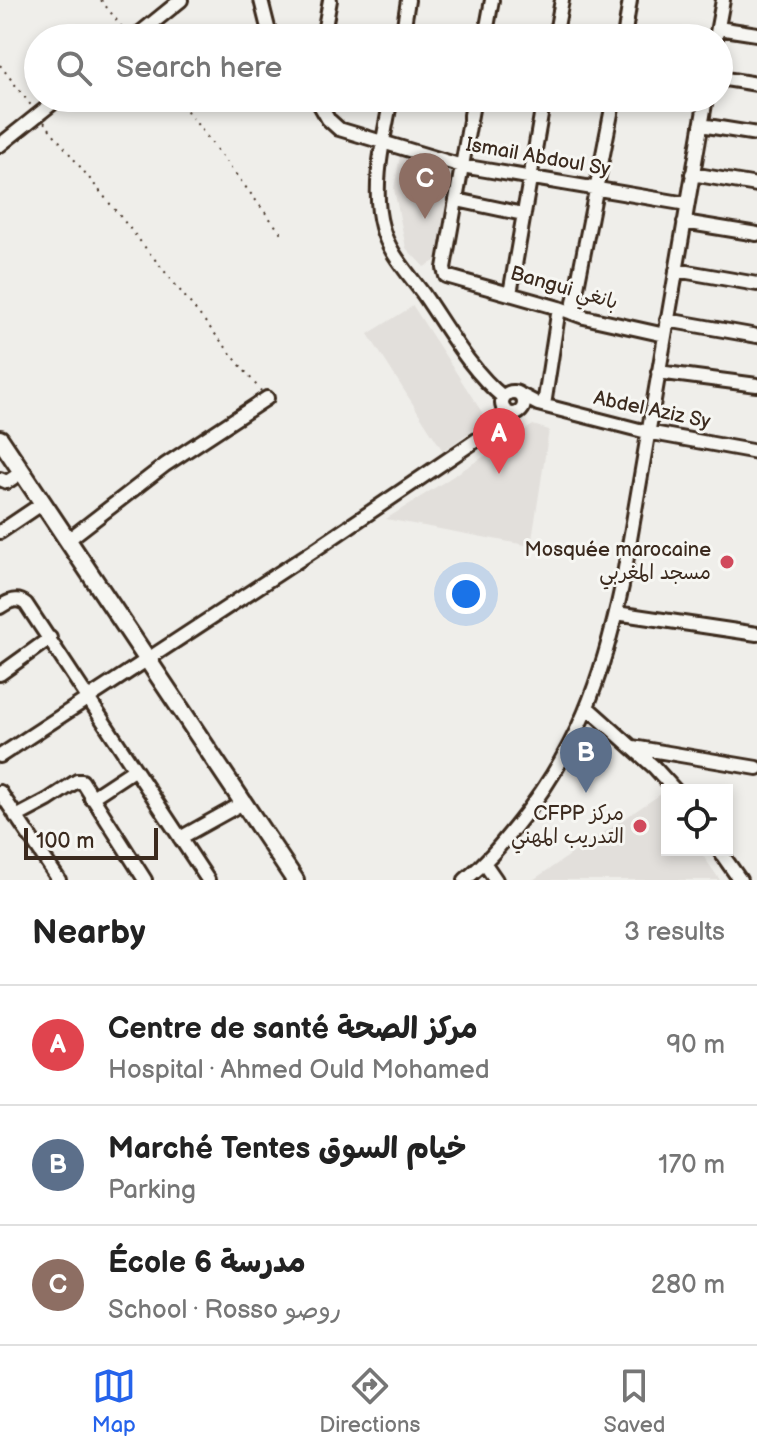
<!DOCTYPE html>
<html lang="en">
<head>
<meta charset="utf-8">
<style>
	:root { --surface:#fff; --page:#f2f2f2; --text:#222; --muted:#767676; --line:#e0e0e0; --accent:#2563eb }
	body { margin:0; font-family:"Balsamiq Sans","Playpen Sans Arabic",sans-serif; background:var(--page); color:var(--text) }
	.controls { position:absolute; right:24px; bottom:24px; display:grid; overflow:hidden; border-radius:0px; box-shadow:0 4px 12px #0003 }
	.controls button { width:72px; height:72px; display:grid; place-items:center; padding:0; border:0; border-bottom:2px solid var(--line); background:var(--surface); color:var(--text); font:40px sans-serif }
	.scale { position:absolute; left:24px; bottom:20px; width:134px; box-sizing:border-box; padding-left:8px; border:4px solid #3b2a1e; border-top:0; font-size:22px; line-height:28px; white-space:nowrap; color:#3b2a1e; -webkit-text-stroke:6px #f6f6f2; paint-order:stroke }
	.you { position:absolute; left:466px; top:594px; width:28px; height:28px; margin:-20px; border:6px solid #fff; border-radius:50%; background:#1a73e8; box-shadow:0 0 0 12px #1a73e833 }
	.badge { display:grid; place-items:center; width:52px; height:52px; border-radius:50%; background:var(--accent); color:#fff; font-size:26px; font-weight:700 }
	.pin { position:absolute; translate:-50% -66px; filter:drop-shadow(0 2px 4px #0008) }
	.pin::after { content:''; position:absolute; top:42px; width:28px; height:24px; background:inherit; clip-path:polygon(0 0,100% 0,50% 100%) }
	.list { margin:0; padding:0; list-style:none }
	h2 { display:flex; justify-content:space-between; align-items:center; height:104px; margin:0; padding:0 32px; font-size:34px }
	h2 small { font-size:26px; font-weight:400; color:var(--muted) }
	.list li { display:grid; grid-template-columns:52px 1fr auto; gap:24px; align-items:center; box-sizing:border-box; height:120px; padding:0 32px; border-top:2px solid var(--line) }
	.list b { display:block; font-size:30px; white-space:nowrap }
	.list p { margin:0; font-size:26px; white-space:nowrap; color:var(--muted) }
	.list em { font-size:26px; font-style:normal; color:var(--muted) }
	.icon { flex:none; width:44px; height:44px; fill:none; stroke:currentColor; stroke-width:2; stroke-linecap:round; stroke-linejoin:round }
	.map { position:relative; flex:none; width:757px; height:880px; overflow:hidden }
	.search { position:absolute; background:var(--surface); box-shadow:0 4px 12px #0003; left:24px; right:24px; top:24px; height:88px; display:flex; align-items:center; gap:20px; box-sizing:border-box; padding:0 28px; border-radius:44px; color:var(--muted); font-size:30px }
	.sheet { height:464px; background:var(--surface) }
	nav { display:flex; justify-content:space-around; align-items:center; box-sizing:border-box; height:112px; border-top:2px solid var(--line); background:var(--surface); font-size:22px; color:var(--muted) }
	nav a { display:grid; justify-items:center; gap:4px }
	nav .on { color:var(--accent) }
	.map>svg:first-child { display:block }
</style>
</head>
<body>
<div class="map">
<svg width="757" height="880" viewBox="0 0 757 880">
	<rect width="100%" height="100%" fill="#efeeea"/>
	<filter id="ink" filterUnits="userSpaceOnUse"><feTurbulence type="fractalNoise" baseFrequency=".0125" numOctaves="2"/><feDisplacementMap in="SourceGraphic" scale="16" xChannelSelector="R" yChannelSelector="G"/><feConvolveMatrix kernelMatrix="1 2 1 2 8 2 1 2 1" color-interpolation-filters="sRGB"/></filter>
	<g filter="url(#ink)">
		<!-- built -->
		<path fill="#e2dfdb" d="M 400,156 L 460,167 L 444,256 L 424,267 L 406,248 L 394,189 Z
			M 413,306 L 487,420 L 443,451 L 368,334 Z
			M 533,425 L 549,430 L 531,546 L 386,519 Z
			M 661,794 L 667,803 L 667,850 L 699,850 L 720,880 L 533,880 Z"/>
		<g fill="none" stroke-linecap="round" stroke-linejoin="round">
			<!-- minor casing -->
			<g stroke="#3b2a1e" stroke-width="18">
				<path id="minor" d="M 261,0 L 268,28 L 273,38
					M 718,28 L 757,34
					M 134,38 L 181,0
					M 323,38 L 330,0
					M 402,38 L 408,0
					M 485,38 L 492,0
					M 555,38 L 562,0
					M 624,38 L 630,0
					M 716,38 L 723,0
					M 719,78 L 757,84
					M 316,98 L 328,119 L 339,129 L 462,166 L 687,204
					M 391,98 C 384,137 371,188 382,227 C 388,252 409,274 424,295 C 448,330 470,370 503,397
					M 474,98 L 444,268 L 446,276 L 559,308 L 584,317 L 665,335
					M 701,125 L 757,134
					M 0,145 L 59,98
					M 692,174 L 757,185
					M 457,200 L 523,214
					M 684,222 L 757,234
					M 676,270 L 757,284
					M 510,294 L 544,98
					M 572,313 L 614,98
					M 667,320 L 757,336
					M 658,372 L 757,385
					M502 403a11 11 0 1 1 22 0a11 11 0 1 1-22 0Z
					M 521,395 L 538,404 L 647,432 L 757,452
					M 544,405 L 559,308
					M 0,479 L 7,482 L 22,472
					M 0,532 L 43,503
					M 68,540 L 165,465 L 267,398
					M 0,607 C 9,601 17,597 26,604 L 208,880
					M 616,613 L 757,634
					M 0,674 L 50,638
					M 588,708 L 654,767 L 675,790
					M 633,747 L 757,768
					M 0,756 L 316,549 L 481,437 L 509,414
					M 0,792 L 59,880
					M 91,798 L 135,769
					M 16,817 L 48,800 L 77,781 L 82,781 L 145,880
					M 180,838 L 243,803
					M 719,850 L 740,880
					M 485,864 L 496,880
					M 465,880 C 486,863 499,847 516,826 C 577,751 602,680 622,586 L 706,98"/>
			</g>
			<!-- major casing -->
			<g stroke="#3b2a1e" stroke-width="22">
				<path id="major" d="M 0,439 L 295,880"/>
			</g>
			<!-- path -->
			<path stroke="#3b2a1e" stroke-width="2" stroke-dasharray="2 6" stroke-linecap="butt" d="M 101,0 L 125,31
				M 0,65 L 33,108
				M 177,98 L 281,233
				M 44,122 L 261,391"/>
			<!-- minor -->
			<use href="#minor" stroke="#f6f6f2" stroke-width="12"/>
			<!-- major -->
			<use href="#major" stroke="#f6f6f2" stroke-width="16"/>
		</g>
	</g>
	<!-- markers -->
	<g fill="#d1495b" stroke="#f6f6f2" stroke-width="3">
		<circle cx="727" cy="562" r="8"/>
		<circle cx="640" cy="826" r="8"/>
	</g>
	<g text-anchor="middle" dominant-baseline="central" stroke-width="6" stroke-linejoin="round" paint-order="stroke">
		<!-- street labels -->
		<g font-size="20" fill="#3b2a1e" stroke="#f6f6f2">
			<text transform="translate(538 157) rotate(10)">Ismail Abdoul Sy</text>
			<text transform="translate(564 288) rotate(16)">Bangui بانغي</text>
			<text transform="translate(652 410) rotate(12)">Abdel Aziz Sy</text>
		</g>
		<!-- poi labels -->
		<g font-size="20" fill="#3b2a1e" stroke="#f6f6f2" text-anchor="end">
			<text x="711" y="550">Mosquée marocaine<tspan x="711" dy="23">مسجد المغربي</tspan></text>
			<text x="624" y="814">CFPP مركز<tspan x="624" dy="23">التدريب المهني</tspan></text>
		</g>
	</g>
</svg>
<div class="controls">
<button><svg class="icon" aria-label="locate" viewBox="0 0 24 24"><circle cx="12" cy="12" r="6"/><path d="M12 2v4M12 18v4M2 12h4M18 12h4"/></svg></button>
</div>
<div class="scale">100 m</div>
<div class="you"></div>
<div class="pin badge" style="left:499px;top:474px;background:#e0444e">A</div>
<div class="pin badge" style="left:586px;top:793px;background:#5c6f8a">B</div>
<div class="pin badge" style="left:425px;top:219px;background:#8d6e63">C</div>
<div class="search"><svg class="icon" aria-label="search" viewBox="0 0 24 24"><circle cx="10" cy="10" r="6"/><path d="M15 15l6 6"/></svg>Search here</div>
</div>
<section class="sheet">
<h2>Nearby<small>3 results</small></h2>
<ul class="list">
<li><span class="badge" style="background:#e0444e">A</span><div><b>Centre de santé مركز الصحة</b><p>Hospital · Ahmed Ould Mohamed</p></div><em>90 m</em></li>
<li><span class="badge" style="background:#5c6f8a">B</span><div><b>Marché Tentes خيام السوق</b><p>Parking</p></div><em>170 m</em></li>
<li><span class="badge" style="background:#8d6e63">C</span><div><b>École 6 مدرسة</b><p>School · Rosso روصو</p></div><em>280 m</em></li>
</ul>
</section>
<nav>
<a class="on"><svg class="icon" aria-label="map" viewBox="0 0 24 24"><path d="M3 6l6-2 6 2 6-2v14l-6 2-6-2-6 2zM9 4v14M15 6v14"/></svg>Map</a>
<a><svg class="icon" aria-label="directions" viewBox="0 0 24 24"><path d="M12 3l9 9-9 9-9-9zM9 14v-3h6M13 9l2 2-2 2"/></svg>Directions</a>
<a><svg class="icon" aria-label="saved" viewBox="0 0 24 24"><path d="M7 4h10v16l-5-4-5 4z"/></svg>Saved</a>
</nav>
</body>
</html>
